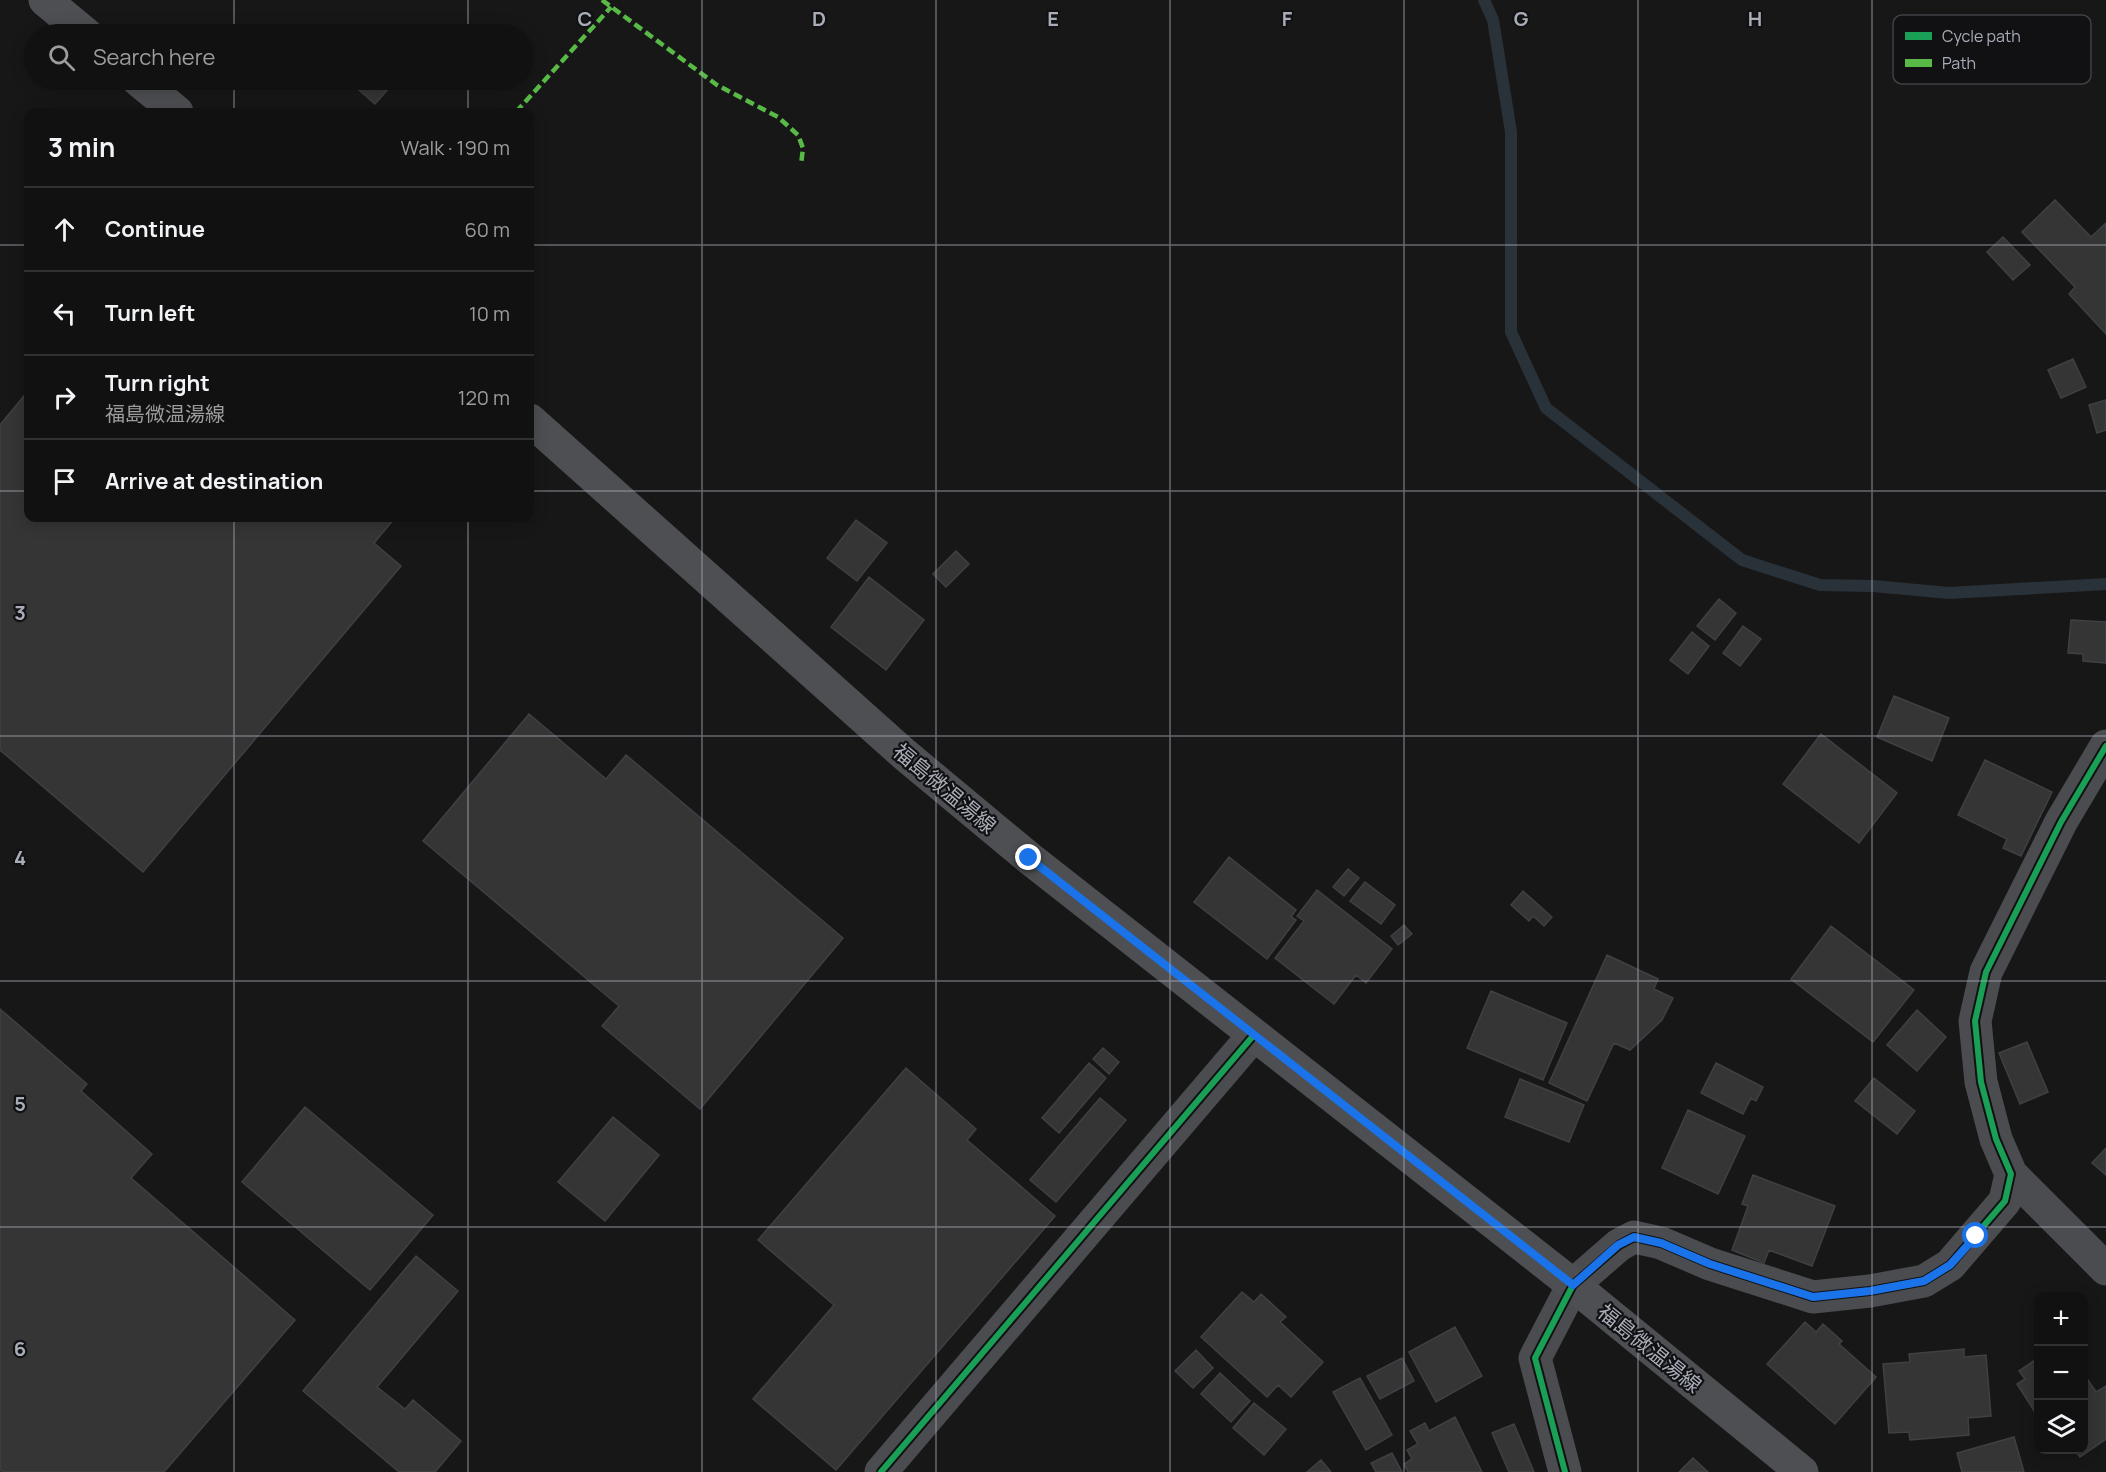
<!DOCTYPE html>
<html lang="en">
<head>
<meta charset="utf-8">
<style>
	:root { --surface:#111; --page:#1e1f1f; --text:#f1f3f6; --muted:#9c9d9f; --line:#303131 }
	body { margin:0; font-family:Manrope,"Noto Sans JP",sans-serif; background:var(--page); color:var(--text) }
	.controls { position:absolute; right:18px; bottom:18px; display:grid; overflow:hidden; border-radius:12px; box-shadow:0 3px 15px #0003 }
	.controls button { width:54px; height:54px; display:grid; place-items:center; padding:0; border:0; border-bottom:2px solid var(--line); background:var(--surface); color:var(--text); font:30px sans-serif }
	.stop { position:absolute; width:18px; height:18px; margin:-14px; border:4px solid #1a73e8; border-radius:50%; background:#fff }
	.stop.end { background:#1a73e8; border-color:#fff; box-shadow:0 2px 6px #0008 }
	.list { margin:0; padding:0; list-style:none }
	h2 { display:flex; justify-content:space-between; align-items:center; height:78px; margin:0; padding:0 24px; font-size:26px }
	h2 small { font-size:20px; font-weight:400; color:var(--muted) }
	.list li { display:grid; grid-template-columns:39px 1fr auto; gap:18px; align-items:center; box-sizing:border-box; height:84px; padding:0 24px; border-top:2px solid var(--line) }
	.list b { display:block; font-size:22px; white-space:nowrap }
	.list p { margin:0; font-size:20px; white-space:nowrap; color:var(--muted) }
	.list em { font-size:20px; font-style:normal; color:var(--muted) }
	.icon { flex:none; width:33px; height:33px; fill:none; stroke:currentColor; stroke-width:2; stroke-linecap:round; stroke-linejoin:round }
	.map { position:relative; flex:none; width:2106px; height:1472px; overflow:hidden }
	.search { position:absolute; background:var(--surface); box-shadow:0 3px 15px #0003; left:24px; top:24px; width:510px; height:66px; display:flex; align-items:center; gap:15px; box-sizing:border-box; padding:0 21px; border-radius:33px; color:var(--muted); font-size:22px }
	.panel { position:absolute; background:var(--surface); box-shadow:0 3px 15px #0003; left:24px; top:108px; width:510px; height:414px; border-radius:12px }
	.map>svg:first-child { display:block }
</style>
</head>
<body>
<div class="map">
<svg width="2106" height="1472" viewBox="0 0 2106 1472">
	<rect width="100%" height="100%" fill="#171717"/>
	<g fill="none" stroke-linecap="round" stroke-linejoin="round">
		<!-- stream -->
		<path stroke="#2a3239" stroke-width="12" d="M 1484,0 L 1493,20 L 1511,132 L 1511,332 L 1546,408 L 1742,560 L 1820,585 L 1873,586 L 1949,593 L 2106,584"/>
	</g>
	<!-- building -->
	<path fill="#353536" stroke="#3f4043" stroke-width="1.5" d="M 356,80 L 396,80 L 375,104 L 352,84 Z
		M 2055,200 L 2091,237 L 2106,223 L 2106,334 L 2069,294 L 2075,287 L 2022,232 Z
		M 2003,237 L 2030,265 L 2013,280 L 1987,252 Z
		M 2073,359 L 2086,387 L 2061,398 L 2048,370 Z
		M 28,391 L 28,518 L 395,518 L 374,543 L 401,566 L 143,872 L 0,750 L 0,425 Z
		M 2106,400 L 2106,430 L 2097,433 L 2089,405 Z
		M 856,520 L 887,543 L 857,581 L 827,558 Z
		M 956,551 L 969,564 L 946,587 L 933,574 Z
		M 869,577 L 924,620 L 886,670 L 831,627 Z
		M 1719,599 L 1736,613 L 1715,640 L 1697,626 Z
		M 2071,620 L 2106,622 L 2106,663 L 2083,661 L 2083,654 L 2068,653 Z
		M 1743,626 L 1761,639 L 1740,666 L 1723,653 Z
		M 1692,632 L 1709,646 L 1688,674 L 1670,660 Z
		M 1894,696 L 1949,718 L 1932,761 L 1877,737 Z
		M 529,714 L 606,779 L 626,755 L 843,938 L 700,1109 L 602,1026 L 619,1006 L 423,841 Z
		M 1821,734 L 1897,793 L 1859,843 L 1783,784 Z
		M 1985,760 L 2052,792 L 2021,856 L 2003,848 L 2007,839 L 1958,815 Z
		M 1229,857 L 1296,910 L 1291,917 L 1296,920 L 1267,959 L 1194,902 Z
		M 1348,869 L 1359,878 L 1344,896 L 1333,887 Z
		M 1365,882 L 1395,905 L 1381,924 L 1350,901 Z
		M 1317,890 L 1392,949 L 1366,983 L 1356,975 L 1334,1004 L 1275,958 L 1304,921 L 1297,916 Z
		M 1523,891 L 1552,917 L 1544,926 L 1533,916 L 1529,921 L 1511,905 Z
		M 1404,925 L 1412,934 L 1398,945 L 1391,936 Z
		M 1831,926 L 1914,990 L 1873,1042 L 1791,979 Z
		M 1607,955 L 1658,979 L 1654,989 L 1673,998 L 1662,1020 L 1630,1050 L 1614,1043 L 1587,1101 L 1549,1083 Z
		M 1491,991 L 1567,1023 L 1543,1080 L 1467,1048 Z
		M 0,1009 L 87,1084 L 81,1091 L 152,1154 L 131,1178 L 295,1320 L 164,1472 L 2,1472 L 0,1470 Z
		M 1917,1010 L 1946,1037 L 1917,1071 L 1887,1045 Z
		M 2027,1042 L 2048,1092 L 2020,1104 L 1999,1053 Z
		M 1103,1048 L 1119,1062 L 1109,1074 L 1093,1059 Z
		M 1089,1063 L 1106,1078 L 1059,1133 L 1042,1118 Z
		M 1716,1063 L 1763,1087 L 1756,1101 L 1751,1098 L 1743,1114 L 1701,1093 Z
		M 906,1068 L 976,1129 L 967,1140 L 1055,1216 L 836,1470 L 753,1399 L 834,1305 L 758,1240 Z
		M 1874,1078 L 1915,1111 L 1897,1134 L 1855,1101 Z
		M 1520,1079 L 1584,1105 L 1569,1142 L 1505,1117 Z
		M 1100,1098 L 1126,1120 L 1056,1202 L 1030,1180 Z
		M 305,1107 L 433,1215 L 370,1290 L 242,1182 Z
		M 1688,1110 L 1745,1136 L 1718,1194 L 1662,1168 Z
		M 613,1117 L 659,1155 L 605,1221 L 558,1182 Z
		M 2106,1148 L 2106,1175 L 2092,1163 Z
		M 1753,1175 L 1835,1206 L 1812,1266 L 1769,1250 L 1764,1263 L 1732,1250 L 1748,1206 L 1742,1204 Z
		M 416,1256 L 458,1291 L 377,1387 L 405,1409 L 413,1400 L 461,1441 L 435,1472 L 399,1472 L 303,1391 Z
		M 1242,1292 L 1254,1302 L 1261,1294 L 1286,1317 L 1280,1322 L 1323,1362 L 1291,1397 L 1278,1385 L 1267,1397 L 1201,1337 Z
		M 1805,1322 L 1816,1332 L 1823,1324 L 1842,1341 L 1839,1344 L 1876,1377 L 1835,1424 L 1767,1364 Z
		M 1455,1327 L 1482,1376 L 1436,1402 L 1409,1352 Z
		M 1964,1349 L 1964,1357 L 1986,1355 L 1991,1416 L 1968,1418 L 1969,1435 L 1910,1440 L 1909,1432 L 1889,1433 L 1883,1364 L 1910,1362 L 1909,1354 Z
		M 1196,1350 L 1213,1368 L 1193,1388 L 1175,1371 Z
		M 1402,1358 L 1414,1381 L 1380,1399 L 1367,1376 Z
		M 2038,1358 L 2038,1417 L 2017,1384 L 2025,1379 L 2019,1371 Z
		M 1220,1373 L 1250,1401 L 1231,1422 L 1201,1394 Z
		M 2084,1374 L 2096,1392 L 2106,1386 L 2106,1439 L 2080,1457 L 2075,1450 L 2084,1450 Z
		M 1360,1378 L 1392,1435 L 1366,1450 L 1333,1392 Z
		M 1254,1403 L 1286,1429 L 1264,1455 L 1233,1428 Z
		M 1455,1417 L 1482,1472 L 1408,1472 L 1404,1464 L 1412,1459 L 1407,1450 L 1418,1444 L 1410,1431 L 1425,1423 L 1429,1431 Z
		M 1514,1424 L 1534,1472 L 1509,1472 L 1492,1433 Z
		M 2014,1437 L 2024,1472 L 1962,1472 L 1957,1453 Z
		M 1392,1453 L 1402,1472 L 1376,1472 L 1371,1463 Z
		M 1693,1458 L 1708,1472 L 1679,1472 Z
		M 1321,1460 L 1331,1472 L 1307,1472 Z"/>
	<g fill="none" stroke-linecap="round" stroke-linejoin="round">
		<!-- minor -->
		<path stroke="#4b4c50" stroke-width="33" d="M 2011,1174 L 2106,1269
			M 881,1472 L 1253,1036
			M 1565,1472 L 1535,1358 L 1573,1285 L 1619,1245 L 1634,1237 L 1661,1243 L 1710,1264 L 1813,1297 L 1870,1291 L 1924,1281 L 1950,1265 L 2005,1201 L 2011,1174 L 1996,1139 L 1981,1082 L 1975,1021 L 1986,972 L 2061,822 L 2106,746"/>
		<!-- major -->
		<path stroke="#4d4f52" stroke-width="33" d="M 45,0 L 86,34
			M 138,80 L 177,112
			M 530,420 L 904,754 L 1029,858 L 1573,1285 L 1802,1472"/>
		<!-- quiet -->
		<path stroke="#58b947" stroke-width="4.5" stroke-dasharray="9 4.5" stroke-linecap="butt" d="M 602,0 L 717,85 L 778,117 L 798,135 L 803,148 L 801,165
			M 516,112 L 611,7"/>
		<!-- cycleway casing -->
		<g stroke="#111113" stroke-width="10">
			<path id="cycleway" d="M 881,1472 L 1253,1036
				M 1565,1472 L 1535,1358 L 1573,1285 L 1619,1245 L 1634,1237 L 1661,1243 L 1710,1264 L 1813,1297 L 1870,1291 L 1924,1281 L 1950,1265 L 2005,1201 L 2011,1174 L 1996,1139 L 1981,1082 L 1975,1021 L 1986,972 L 2061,822 L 2106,746"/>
		</g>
		<!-- cycleway -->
		<use href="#cycleway" stroke="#1a9f57" stroke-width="6"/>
	</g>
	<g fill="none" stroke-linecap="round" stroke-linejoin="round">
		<!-- route -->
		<path stroke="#1a73e8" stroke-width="8" d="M 1029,858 L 1573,1285 L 1618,1245 L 1634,1237 L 1661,1243 L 1710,1264 L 1813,1297 L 1870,1291 L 1924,1281 L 1950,1265 L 1976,1236"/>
	</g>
	<!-- grid -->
	<path fill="none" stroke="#a8adb8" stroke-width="1.5" stroke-opacity="0.55" d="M 234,0 L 234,34M 468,0 L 468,34M 702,0 L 702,1472M 936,0 L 936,1472M 1170,0 L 1170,1472M 1404,0 L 1404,1472M 1638,0 L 1638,1472M 1872,0 L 1872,1472M 234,80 L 234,112M 468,80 L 468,112M 0,245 L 28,245M 530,245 L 2106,245M 0,491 L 28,491M 530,491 L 2106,491M 234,518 L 234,1472M 468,518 L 468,1472M 0,736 L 2106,736M 0,981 L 2106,981M 0,1227 L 2106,1227"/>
	<g text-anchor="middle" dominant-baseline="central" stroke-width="4.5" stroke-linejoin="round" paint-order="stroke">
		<!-- street labels -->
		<g font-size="21" fill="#a8adb8" stroke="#111113">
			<text transform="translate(945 788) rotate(40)">福島微温湯線</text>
			<text transform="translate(1650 1348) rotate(39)">福島微温湯線</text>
		</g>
	</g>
	<!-- legend -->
	<rect x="1893" y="15" width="198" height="69" rx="9" fill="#111113" stroke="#3e4045" stroke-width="1.5"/>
	<rect x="1905" y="32" width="27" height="8" fill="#1a9f57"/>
	<rect x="1905" y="59" width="27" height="8" fill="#58b947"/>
	<g font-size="16" fill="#a8adb8">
		<text x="1942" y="42">Cycle path</text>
		<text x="1942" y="69">Path</text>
	</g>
	<g font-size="20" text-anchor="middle" font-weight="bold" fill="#a8adb8" stroke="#111113" stroke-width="4.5" stroke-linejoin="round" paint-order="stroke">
		<text x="585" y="26">C</text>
		<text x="819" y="26">D</text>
		<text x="1053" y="26">E</text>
		<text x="1287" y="26">F</text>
		<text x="1521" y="26">G</text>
		<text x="1755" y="26">H</text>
		<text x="20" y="620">3</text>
		<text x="20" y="865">4</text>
		<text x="20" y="1111">5</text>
		<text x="20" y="1356">6</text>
	</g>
</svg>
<div class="controls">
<button>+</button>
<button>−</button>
<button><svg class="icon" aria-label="layers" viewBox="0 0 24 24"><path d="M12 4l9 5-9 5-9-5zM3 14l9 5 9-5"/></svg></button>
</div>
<div class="stop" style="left:1976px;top:1236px"></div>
<div class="stop end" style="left:1029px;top:858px"></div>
<div class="search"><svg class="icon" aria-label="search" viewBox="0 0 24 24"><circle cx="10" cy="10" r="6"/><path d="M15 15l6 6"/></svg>Search here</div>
<section class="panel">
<h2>3 min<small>Walk · 190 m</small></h2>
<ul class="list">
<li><svg class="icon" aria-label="ahead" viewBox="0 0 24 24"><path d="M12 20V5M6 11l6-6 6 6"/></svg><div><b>Continue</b></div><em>60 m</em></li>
<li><svg class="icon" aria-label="left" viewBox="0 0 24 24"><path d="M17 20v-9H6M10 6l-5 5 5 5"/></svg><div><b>Turn left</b></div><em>10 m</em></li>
<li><svg class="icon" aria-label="right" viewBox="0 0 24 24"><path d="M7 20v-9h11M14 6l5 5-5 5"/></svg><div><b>Turn right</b><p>福島微温湯線</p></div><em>120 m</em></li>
<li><svg class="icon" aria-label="arrive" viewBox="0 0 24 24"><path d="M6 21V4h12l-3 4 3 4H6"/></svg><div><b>Arrive at destination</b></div></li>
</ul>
</section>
</div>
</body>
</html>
